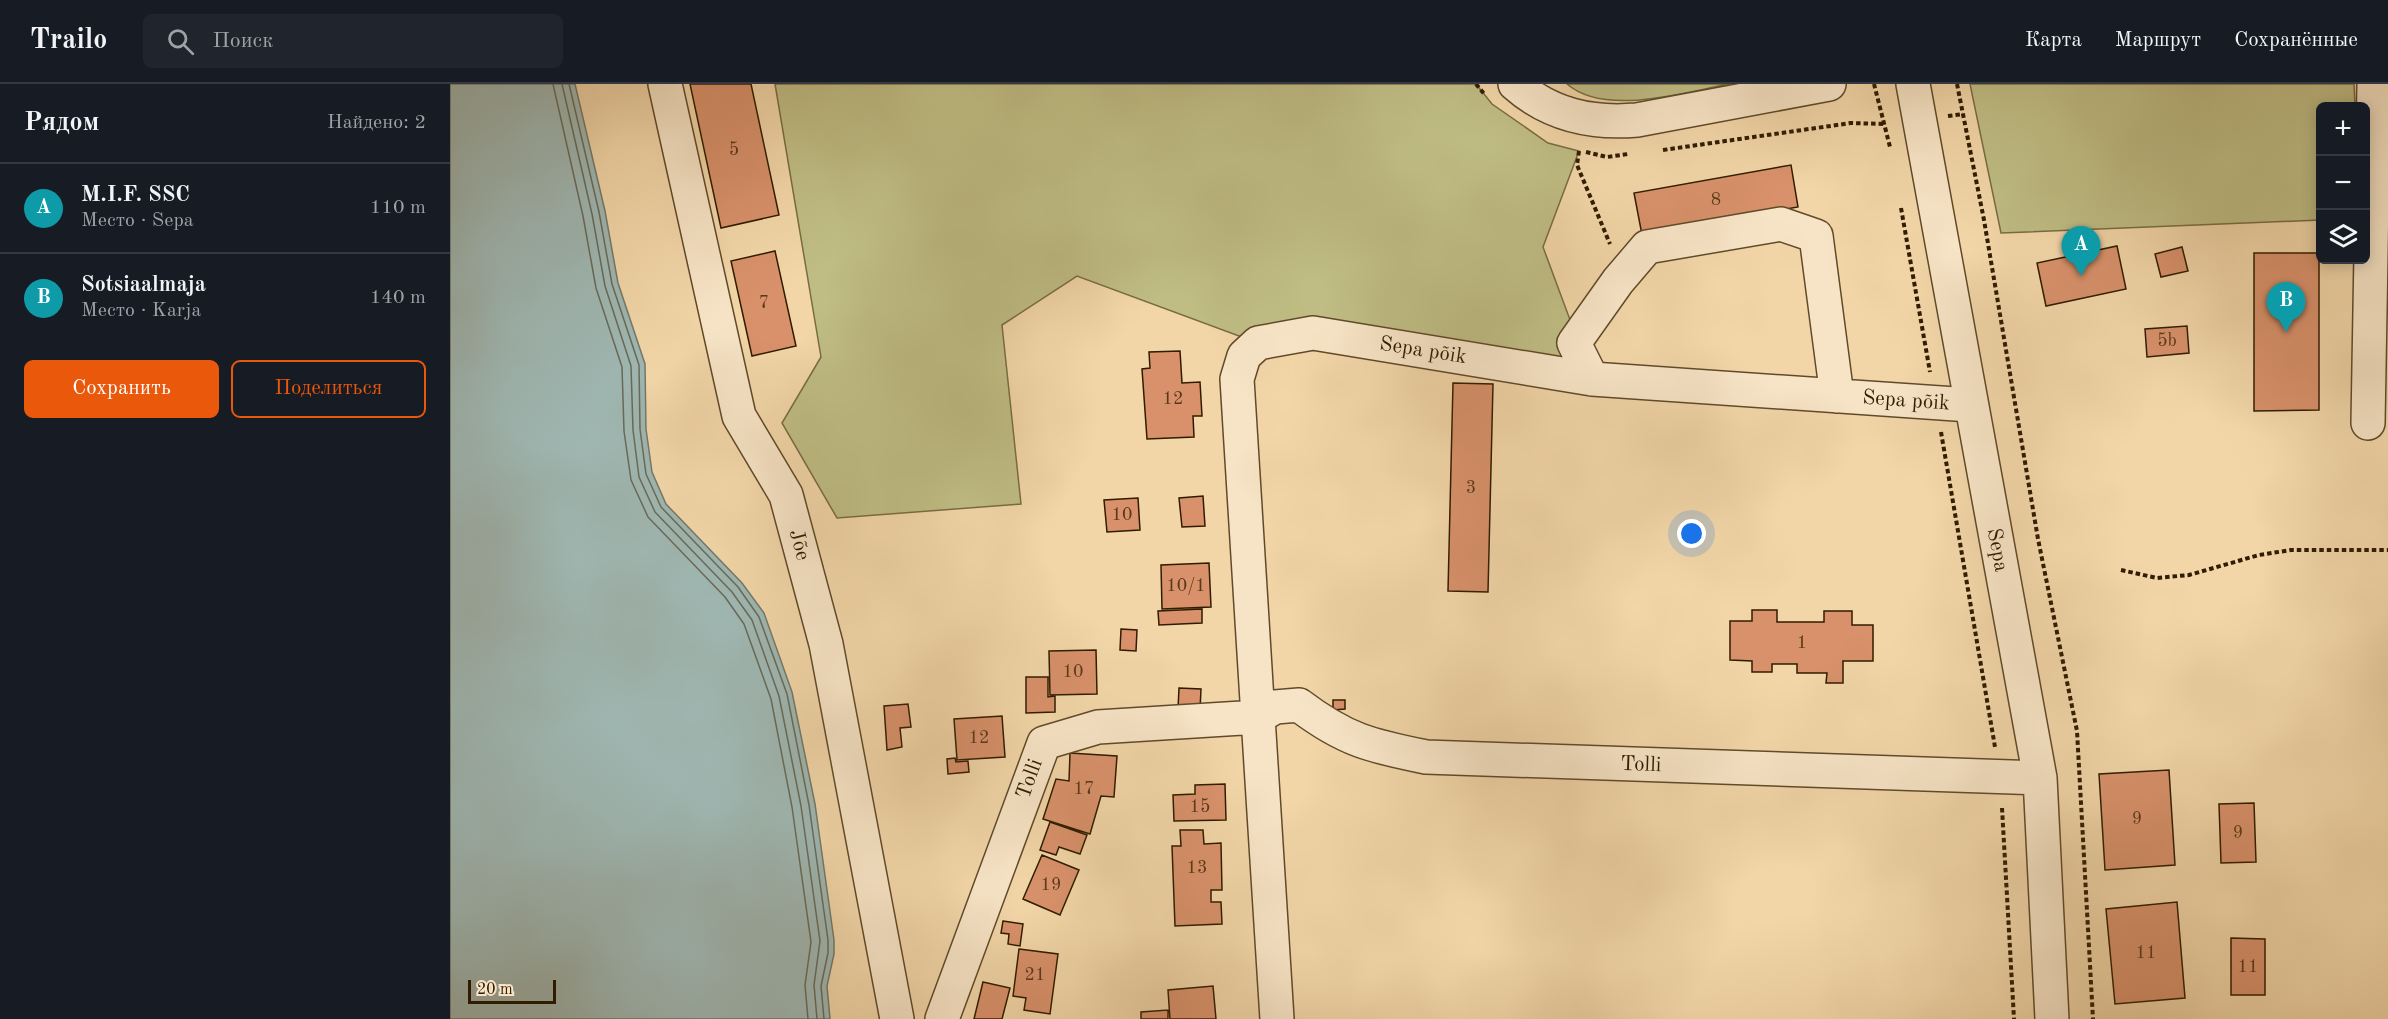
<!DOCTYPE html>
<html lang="ru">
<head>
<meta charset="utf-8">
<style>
	:root { --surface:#171b24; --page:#20242c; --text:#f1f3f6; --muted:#9ea1a6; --line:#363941; --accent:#ea580c }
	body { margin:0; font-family:"Old Standard TT",serif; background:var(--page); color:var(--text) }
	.controls { position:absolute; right:18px; top:18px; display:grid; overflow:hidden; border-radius:9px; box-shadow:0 3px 15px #0003 }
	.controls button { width:54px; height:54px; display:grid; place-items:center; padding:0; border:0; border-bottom:2px solid var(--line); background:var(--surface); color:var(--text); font:30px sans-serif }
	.scale { position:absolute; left:18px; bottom:15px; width:88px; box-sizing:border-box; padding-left:6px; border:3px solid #301c00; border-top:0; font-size:16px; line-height:21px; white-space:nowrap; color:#301c00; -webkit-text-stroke:4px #f7e4c6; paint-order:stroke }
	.you { position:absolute; left:1242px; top:450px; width:21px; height:21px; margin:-15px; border:4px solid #fff; border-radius:50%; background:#1a73e8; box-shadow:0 0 0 9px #1a73e833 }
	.badge { display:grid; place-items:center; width:39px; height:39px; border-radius:50%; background:var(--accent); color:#fff; font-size:20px; font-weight:700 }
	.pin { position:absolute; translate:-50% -50px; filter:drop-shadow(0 2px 3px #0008) }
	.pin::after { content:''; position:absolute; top:32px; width:21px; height:18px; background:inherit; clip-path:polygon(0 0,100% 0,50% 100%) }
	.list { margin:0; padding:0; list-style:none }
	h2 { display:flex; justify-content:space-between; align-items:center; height:78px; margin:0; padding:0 24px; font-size:26px }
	h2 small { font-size:20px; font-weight:400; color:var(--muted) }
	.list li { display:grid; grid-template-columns:39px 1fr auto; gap:18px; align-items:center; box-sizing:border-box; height:90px; padding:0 24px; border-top:2px solid var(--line) }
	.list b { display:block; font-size:22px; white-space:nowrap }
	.list p { margin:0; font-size:20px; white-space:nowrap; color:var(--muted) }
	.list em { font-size:20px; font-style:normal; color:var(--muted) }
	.actions { display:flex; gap:12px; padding:18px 24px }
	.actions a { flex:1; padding:14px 0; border:2px solid var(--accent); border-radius:9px; text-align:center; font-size:21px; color:var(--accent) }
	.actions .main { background:var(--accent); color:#fff }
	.icon { flex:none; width:33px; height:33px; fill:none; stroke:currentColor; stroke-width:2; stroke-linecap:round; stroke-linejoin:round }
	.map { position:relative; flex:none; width:1938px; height:935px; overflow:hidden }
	header { display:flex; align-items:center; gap:36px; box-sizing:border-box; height:84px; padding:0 30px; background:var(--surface); border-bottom:2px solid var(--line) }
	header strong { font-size:28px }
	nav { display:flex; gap:33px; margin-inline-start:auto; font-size:21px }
	.search { width:420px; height:54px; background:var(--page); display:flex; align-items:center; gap:15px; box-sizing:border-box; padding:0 21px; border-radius:9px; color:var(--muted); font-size:22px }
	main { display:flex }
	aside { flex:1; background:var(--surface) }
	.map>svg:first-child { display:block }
</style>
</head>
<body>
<header>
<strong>Trailo</strong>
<div class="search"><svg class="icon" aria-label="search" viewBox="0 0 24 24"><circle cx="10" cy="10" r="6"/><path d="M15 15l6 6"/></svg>Поиск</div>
<nav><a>Карта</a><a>Маршрут</a><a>Сохранённые</a></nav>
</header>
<main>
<aside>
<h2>Рядом<small>Найдено: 2</small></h2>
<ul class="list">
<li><span class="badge" style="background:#0f9aa8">A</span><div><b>M.I.F. SSC</b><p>Место · Sepa</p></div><em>110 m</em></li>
<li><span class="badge" style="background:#0f9aa8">B</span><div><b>Sotsiaalmaja</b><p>Место · Karja</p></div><em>140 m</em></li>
</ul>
<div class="actions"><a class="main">Сохранить</a><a>Поделиться</a></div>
</aside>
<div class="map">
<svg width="1938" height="935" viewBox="0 0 1938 935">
	<rect width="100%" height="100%" fill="#f2d6a8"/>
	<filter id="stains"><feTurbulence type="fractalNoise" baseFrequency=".00333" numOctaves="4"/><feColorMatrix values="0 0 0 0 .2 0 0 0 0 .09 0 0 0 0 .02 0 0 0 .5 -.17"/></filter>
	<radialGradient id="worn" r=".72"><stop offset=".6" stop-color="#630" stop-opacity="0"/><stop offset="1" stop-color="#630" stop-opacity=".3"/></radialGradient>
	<!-- green -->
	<path fill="#bfbd84" stroke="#786c42" stroke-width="1.5" d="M 325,0 L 1026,0 L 1042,20 L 1098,59 L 1129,67 L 1093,163 L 1142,295 L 808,259 L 627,192 L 552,241 L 571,420 L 387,434 L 332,339 L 371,273 Z
		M 1117,0 L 1280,0 C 1234,8 1155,33 1117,0 Z
		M 1520,0 L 1904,0 L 1905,22 L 1870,22 L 1870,136 L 1551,149 Z"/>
	<!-- water -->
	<path fill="#9fb7b2" stroke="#73796b" stroke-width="1.5" d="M 0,0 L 125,0 L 155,127 L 168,199 L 195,280 L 196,345 L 202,388 L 216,420 L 292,499 L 314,529 L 342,608 L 365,720 L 384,856 L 384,870 L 377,902 L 380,935 L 0,935 Z"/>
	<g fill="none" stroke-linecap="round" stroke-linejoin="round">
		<!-- shore -->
		<path stroke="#686a59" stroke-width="1.5" d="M 103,0 L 133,132 L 146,204 L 172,283 L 174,347 L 181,396 L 198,433 L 275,513 L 294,540 L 321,615 L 342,723 L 361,858 L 355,901 L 358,935
			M 112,0 L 142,130 L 155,202 L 181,282 L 183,346 L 189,393 L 205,428 L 282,508 L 302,536 L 329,612 L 351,722 L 370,857 L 364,901 L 367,935
			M 119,0 L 149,128 L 162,200 L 189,281 L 190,345 L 196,390 L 211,423 L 288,503 L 309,533 L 337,610 L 359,721 L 378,856 L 378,869 L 371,902 L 374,935"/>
	</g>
	<!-- building -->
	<path fill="#d8916b" stroke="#301c00" stroke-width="1.5" d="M 240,0 L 301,0 L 329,131 L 271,144 Z
		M 1341,81 L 1348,123 L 1192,151 L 1184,109 Z
		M 1667,162 L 1676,205 L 1596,222 L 1587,179 Z
		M 1732,163 L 1738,187 L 1711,193 L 1705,170 Z
		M 325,167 L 346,262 L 302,272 L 281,177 Z
		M 1804,169 L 1869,169 L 1869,326 L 1804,327 Z
		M 1737,242 L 1739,269 L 1697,273 L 1695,245 Z
		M 730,267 L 732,299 L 750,298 L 752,332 L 743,332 L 744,353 L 697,355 L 692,285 L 700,284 L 699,268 Z
		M 1003,299 L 1043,300 L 1038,508 L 998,507 Z
		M 753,412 L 755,442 L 732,443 L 729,414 Z
		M 688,414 L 690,446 L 657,448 L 654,416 Z
		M 759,479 L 761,523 L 712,525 L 711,481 Z
		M 752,525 L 752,539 L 709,541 L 708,527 Z
		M 1302,526 L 1327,526 L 1327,538 L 1374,538 L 1374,527 L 1402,527 L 1402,541 L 1423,541 L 1423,577 L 1393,577 L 1393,599 L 1376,599 L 1377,589 L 1347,589 L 1347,580 L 1322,580 L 1322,588 L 1302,588 L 1302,577 L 1280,576 L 1280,537 L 1302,537 Z
		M 671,545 L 687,546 L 686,567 L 670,566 Z
		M 646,566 L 647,610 L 600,611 L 599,567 Z
		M 576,593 L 598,593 L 598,613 L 605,612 L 605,628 L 576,629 Z
		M 729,604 L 751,605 L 750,626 L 728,625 Z
		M 883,616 L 895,616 L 895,625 L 883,626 Z
		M 458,620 L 461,643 L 450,644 L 452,663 L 437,666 L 434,622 Z
		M 552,632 L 555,673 L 507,676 L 504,635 Z
		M 620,669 L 667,672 L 664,713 L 651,712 L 640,750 L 593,735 L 606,695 L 619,697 Z
		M 505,674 L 506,678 L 518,677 L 519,688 L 498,690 L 497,675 Z
		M 1719,686 L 1725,781 L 1655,786 L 1649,690 Z
		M 775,700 L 776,736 L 724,737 L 723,711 L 745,710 L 745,701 Z
		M 1804,719 L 1806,778 L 1771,779 L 1769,720 Z
		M 600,738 L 637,751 L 630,770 L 609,763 L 606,771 L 590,766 Z
		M 730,746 L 753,746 L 754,760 L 771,759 L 772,806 L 761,806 L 761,818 L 771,818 L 772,840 L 725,842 L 722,762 L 731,762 Z
		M 592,771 L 629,786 L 610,831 L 573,815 Z
		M 1727,818 L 1735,914 L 1665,920 L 1656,825 Z
		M 553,837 L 573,840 L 570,862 L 558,860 L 559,850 L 551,849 Z
		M 1781,854 L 1815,855 L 1815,911 L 1781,911 Z
		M 569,865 L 608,870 L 600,930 L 574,926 L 576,914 L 563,912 Z
		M 533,898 L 560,904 L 552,935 L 524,935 Z
		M 763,902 L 766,935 L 720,935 L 718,906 Z
		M 718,926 L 718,935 L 691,935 L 691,928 Z"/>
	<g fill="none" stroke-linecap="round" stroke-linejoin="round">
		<!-- minor casing -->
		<g stroke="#604a2a" stroke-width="36">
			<path id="minor" d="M 215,0 L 289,332 L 336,411 L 376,560 L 447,935
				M 1065,0 C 1100,31 1141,40 1187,36 L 1379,0
				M 1463,0 L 1590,694 L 1602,935
				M 1142,295 L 1124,259 L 1168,197 L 1197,163 L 1331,140 L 1366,152 L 1387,312
				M 1520,321 L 1142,295 L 863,249 L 808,259 L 794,272 L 787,295 L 808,633 L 825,623 L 849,621 C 895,656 921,662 976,673 L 1590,694
				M 1918,339 L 1924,0
				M 492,935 L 594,659 L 648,643 L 808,633 L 827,935"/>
		</g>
		<!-- path -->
		<path stroke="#301c00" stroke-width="4" stroke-dasharray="4.5 3" stroke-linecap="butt" d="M 1026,0 L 1035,11
			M 1424,0 L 1440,63
			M 1507,0 L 1534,136 L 1588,455 L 1627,647 L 1643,935
			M 1498,32 L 1513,30
			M 1213,66 L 1401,39 L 1434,40
			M 1129,67 L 1127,81 L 1160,160
			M 1136,68 L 1157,73 L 1178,70
			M 1451,124 L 1480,288
			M 1491,348 L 1545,663
			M 1671,486 L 1707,494 L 1739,491 L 1809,471 L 1841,466 L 1938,466
			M 1552,724 L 1564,935"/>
		<!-- minor -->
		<use href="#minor" stroke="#f7e4c6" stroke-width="33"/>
	</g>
	<g text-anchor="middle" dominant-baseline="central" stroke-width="4.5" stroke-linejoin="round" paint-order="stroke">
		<!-- number labels -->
		<g font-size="18" fill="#5a391b">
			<text x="284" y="66">5</text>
			<text x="1266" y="116">8</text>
			<text x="314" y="219">7</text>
			<text x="1717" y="257">5b</text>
			<text x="723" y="315">12</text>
			<text x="1021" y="404">3</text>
			<text x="672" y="431">10</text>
			<text x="736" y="502">10/1</text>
			<text x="1352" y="559">1</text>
			<text x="623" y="588">10</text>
			<text x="529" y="654">12</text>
			<text x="634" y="705">17</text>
			<text x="750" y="723">15</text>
			<text x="1687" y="735">9</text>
			<text x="1788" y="749">9</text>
			<text x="747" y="784">13</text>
			<text x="601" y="801">19</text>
			<text x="1696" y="869">11</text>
			<text x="1798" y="883">11</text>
			<text x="585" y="891">21</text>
		</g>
		<!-- street labels -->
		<g font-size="21" fill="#301c00" stroke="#f7e4c6">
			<text transform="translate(973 267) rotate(9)">Sepa põik</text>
			<text transform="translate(1456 317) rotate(4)">Sepa põik</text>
			<text transform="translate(349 461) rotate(75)">Jõe</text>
			<text transform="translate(1547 466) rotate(79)">Sepa</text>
			<text transform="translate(1191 681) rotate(2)">Tolli</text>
			<text transform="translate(580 695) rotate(-70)">Tolli</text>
		</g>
	</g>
	<rect width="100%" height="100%" filter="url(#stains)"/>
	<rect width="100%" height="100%" fill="url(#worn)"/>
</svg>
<div class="controls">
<button>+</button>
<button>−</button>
<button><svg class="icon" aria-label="layers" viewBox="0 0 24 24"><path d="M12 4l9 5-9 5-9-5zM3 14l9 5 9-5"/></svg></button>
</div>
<div class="scale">20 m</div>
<div class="you"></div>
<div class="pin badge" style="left:1631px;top:192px;background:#0f9aa8">A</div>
<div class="pin badge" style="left:1836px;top:248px;background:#0f9aa8">B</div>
</div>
</main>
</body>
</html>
